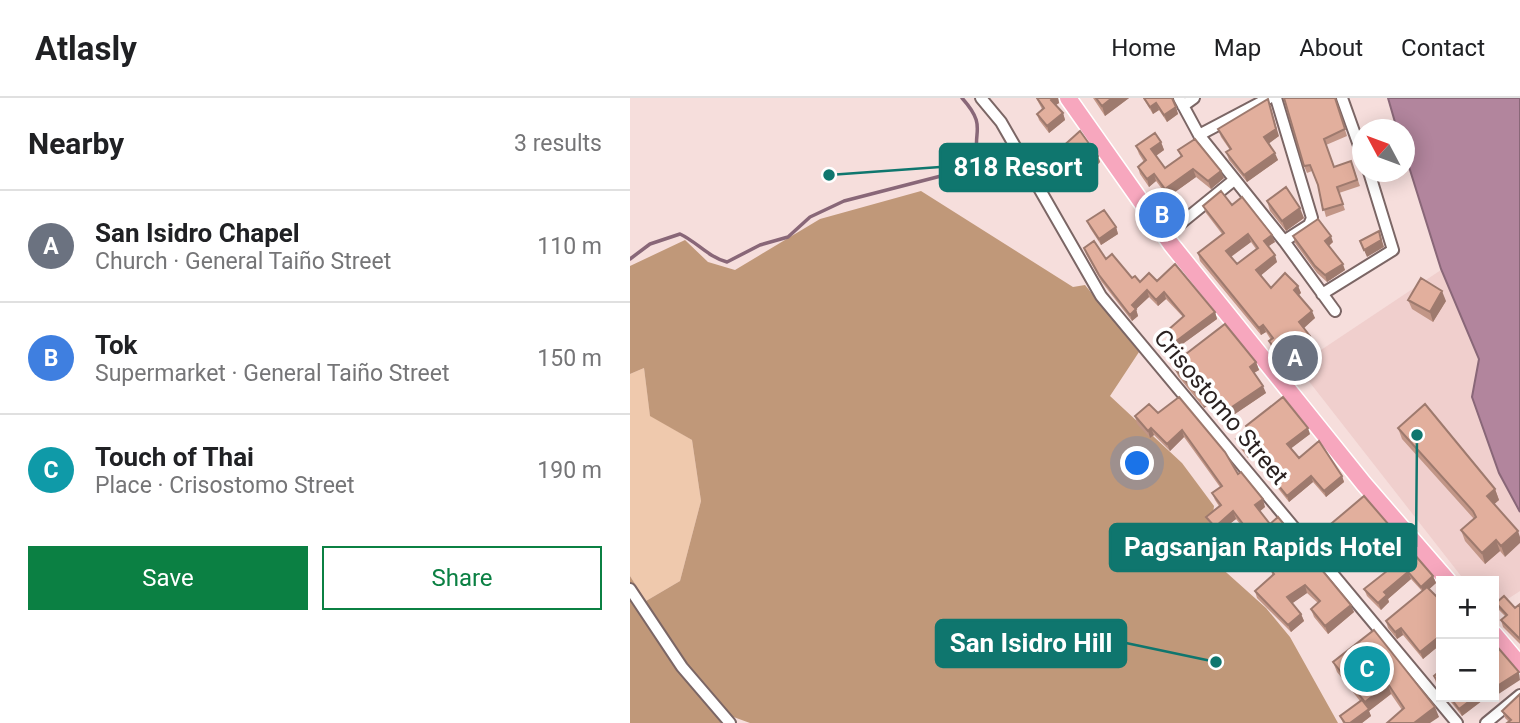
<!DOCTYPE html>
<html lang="en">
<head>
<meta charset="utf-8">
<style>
	:root { --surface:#fff; --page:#f6f6f6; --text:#202124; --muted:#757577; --line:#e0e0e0; --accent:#0b8043 }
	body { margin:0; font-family:Roboto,sans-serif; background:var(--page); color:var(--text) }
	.controls { position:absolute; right:21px; bottom:21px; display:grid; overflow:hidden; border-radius:0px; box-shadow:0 4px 18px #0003 }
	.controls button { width:63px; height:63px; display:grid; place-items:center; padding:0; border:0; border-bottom:2px solid var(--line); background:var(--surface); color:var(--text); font:35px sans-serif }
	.compass { position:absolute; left:722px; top:21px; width:63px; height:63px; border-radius:50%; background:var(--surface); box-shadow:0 4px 18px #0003; rotate:311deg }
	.you { position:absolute; left:508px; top:366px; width:24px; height:24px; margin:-18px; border:5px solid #fff; border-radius:50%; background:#1a73e8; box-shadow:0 0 0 10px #1a73e833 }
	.badge { display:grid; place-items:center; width:46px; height:46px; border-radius:50%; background:var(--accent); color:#fff; font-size:23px; font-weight:700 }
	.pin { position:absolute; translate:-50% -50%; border:4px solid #fff; box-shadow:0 2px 7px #0006 }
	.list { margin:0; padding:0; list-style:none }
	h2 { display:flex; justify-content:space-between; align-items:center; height:91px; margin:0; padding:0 28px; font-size:30px }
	h2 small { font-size:23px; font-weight:400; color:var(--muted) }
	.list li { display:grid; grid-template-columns:46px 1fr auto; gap:21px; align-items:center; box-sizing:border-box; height:112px; padding:0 28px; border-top:2px solid var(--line) }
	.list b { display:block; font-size:26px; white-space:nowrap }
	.list p { margin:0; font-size:23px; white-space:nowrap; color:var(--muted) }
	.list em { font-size:23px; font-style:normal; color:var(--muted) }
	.actions { display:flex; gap:14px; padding:21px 28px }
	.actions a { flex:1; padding:16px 0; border:2px solid var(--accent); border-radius:0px; text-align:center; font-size:24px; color:var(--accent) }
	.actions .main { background:var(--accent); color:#fff }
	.map { position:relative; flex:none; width:890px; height:625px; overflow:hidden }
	header { display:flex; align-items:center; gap:42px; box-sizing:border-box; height:98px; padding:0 35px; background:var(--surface); border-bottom:2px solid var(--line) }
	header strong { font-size:33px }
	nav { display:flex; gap:38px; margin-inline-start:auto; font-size:24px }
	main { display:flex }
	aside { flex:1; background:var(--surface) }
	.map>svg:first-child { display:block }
</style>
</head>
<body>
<header>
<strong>Atlasly</strong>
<nav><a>Home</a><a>Map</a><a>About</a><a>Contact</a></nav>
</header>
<main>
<aside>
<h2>Nearby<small>3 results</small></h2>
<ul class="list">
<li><span class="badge" style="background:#6b7280">A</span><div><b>San Isidro Chapel</b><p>Church · General Taiño Street</p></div><em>110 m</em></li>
<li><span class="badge" style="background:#3f7fe0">B</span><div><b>Tok</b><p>Supermarket · General Taiño Street</p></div><em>150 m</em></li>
<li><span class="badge" style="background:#0f9aa8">C</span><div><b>Touch of Thai</b><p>Place · Crisostomo Street</p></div><em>190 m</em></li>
</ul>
<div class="actions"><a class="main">Save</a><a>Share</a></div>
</aside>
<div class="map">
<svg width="890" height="625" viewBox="0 0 890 625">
	<rect width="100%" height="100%" fill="#f6dedc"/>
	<!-- built -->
	<path fill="#f0cfcd" d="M 811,172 L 849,261 L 842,299 L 869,375 L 890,414 L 890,493 L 864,510 L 864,483 L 835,483 L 667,268 Z"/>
	<!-- green -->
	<path fill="#efc9ad" d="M 14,270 L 20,317 L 62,342 L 71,403 L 50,483 L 16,503 L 0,478 L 0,276 Z"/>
	<!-- forest -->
	<path fill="#c09879" d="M 291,93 L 443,189 L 455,187 L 509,254 L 480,298 L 552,365 L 584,408 L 578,458 L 636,510 L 660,539 L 708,625 L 120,625 L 98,617 L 90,625 L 0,625 L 0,478 L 16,503 L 50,483 L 71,403 L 62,342 L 20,318 L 14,270 L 0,276 L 0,168 L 55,142 L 78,164 L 105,172 L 190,121 Z"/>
	<!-- water -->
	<path fill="#b2859d" stroke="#896778" stroke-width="2" d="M 758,0 L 890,0 L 890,414 L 869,375 L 842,299 L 849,261 L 811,171 L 775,56 L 774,32 L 767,31 Z"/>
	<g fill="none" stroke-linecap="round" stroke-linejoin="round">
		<!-- stream -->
		<path stroke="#896778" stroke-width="3.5" d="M 0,161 L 20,146 L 50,136 C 67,144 78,159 97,164 L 130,147 L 158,139 L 180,119 L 214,103 L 342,70 L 350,62 C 339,34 360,31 332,0"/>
		<!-- minor casing -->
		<g stroke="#7b6665" stroke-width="14">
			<path id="minor" d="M 351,0 L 371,24 L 471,198 L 827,625
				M 549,0 L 569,37 L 654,143 L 679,127 L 682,120 L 646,0
				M 712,0 L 732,56
				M 553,8 L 564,0
				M 569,37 L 639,0
				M 535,138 L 604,82
				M 654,143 L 705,213
				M 692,196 L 763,152 L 739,74
				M 0,491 L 52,569 L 100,625
				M 856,625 L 890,597"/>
		</g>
		<!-- primary casing -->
		<g stroke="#fff" stroke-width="19">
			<path id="primary" d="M 438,0 L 541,146 L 734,386 L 818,483
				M 864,536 L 890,567"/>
		</g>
		<!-- minor -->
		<use href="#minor" stroke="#fff" stroke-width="10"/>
		<!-- primary -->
		<use href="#primary" stroke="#f7a7be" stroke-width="16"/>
	</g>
	<!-- wall -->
	<path fill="#c29687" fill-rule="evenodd" d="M 406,0 L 428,0 L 429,5 L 426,7 L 433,15 L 435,22 L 419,35 L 409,22 L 407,16 L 412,11 Z
		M 463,0 L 499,0 L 475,18 Z
		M 513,0 L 542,0 L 548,16 L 537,24 L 529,12 L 523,16 Z
		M 705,0 L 717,38 L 696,47 L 704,69 L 721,63 L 730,88 L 709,95 L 715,112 L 696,119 L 688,88 L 682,73 L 677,75 L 674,68 Z
		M 588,31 L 649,38 L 638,45 L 648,62 L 617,84 L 599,62 L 596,54 L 600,52 L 591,39 Z
		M 531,44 L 534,52 L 526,58 L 535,70 L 551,59 L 548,52 L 594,80 L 581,91 L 566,79 L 538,99 L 526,83 L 519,89 L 510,76 L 508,69 L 514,64 L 509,56 L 506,48 Z
		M 430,51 L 468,58 L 470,64 L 455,79 L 433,58 Z
		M 637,103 L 674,120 L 656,133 L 640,113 Z
		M 602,107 L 645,144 L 638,148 L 647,164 L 631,177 L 641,190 L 668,188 L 671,195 L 668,197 L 685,220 L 673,230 L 680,238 L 682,245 L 677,250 L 679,256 L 658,272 L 642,251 L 639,243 L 641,242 L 636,234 L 631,237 L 570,163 L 568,155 L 592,136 L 576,115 L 573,108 ZM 621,144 L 626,151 L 607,166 L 601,159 Z
		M 457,123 L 486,129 L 488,136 L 471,147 L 460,130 Z
		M 663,138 L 703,144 L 699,148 L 715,172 L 697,184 L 687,175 L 665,145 Z
		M 454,150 L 476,161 L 502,180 L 510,184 L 527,183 L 585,214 L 587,221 L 547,250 L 539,239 L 537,233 L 553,219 L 536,201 L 528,208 L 519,199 L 506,211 L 508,218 L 502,223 L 471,183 L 456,156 Z
		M 778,202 L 816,203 L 803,224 L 782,211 Z
		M 552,259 L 626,264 L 629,272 L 624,275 L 636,295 L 599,320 L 585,302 L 574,310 L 548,278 L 545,271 L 554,265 Z
		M 549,299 L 608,376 L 635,409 L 630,413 L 640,426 L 724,514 L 698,536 L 684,519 L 681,511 L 688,505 L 677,495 L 662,505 L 671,516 L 674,523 L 661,534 L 627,500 L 625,493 L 643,478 L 640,470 L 644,467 L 637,456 L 630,460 L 620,439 L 606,421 L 587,436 L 579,426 L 576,419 L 589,408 L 585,402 L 582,395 L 590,389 L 554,339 L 540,353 L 524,337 L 520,340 L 507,326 L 505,318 L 528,315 Z
		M 616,328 L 680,336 L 661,350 L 669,360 L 712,378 L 714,384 L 696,399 L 683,384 L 659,404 L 621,357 L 618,360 L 608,347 L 606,341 L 617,331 Z
		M 768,330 L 865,391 L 869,402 L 864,406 L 875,459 L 870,453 L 855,466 L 835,443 L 831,432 L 844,421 L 772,341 Z
		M 734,398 L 803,478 L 806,485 L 799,491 L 810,502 L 811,501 L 811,546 L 793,561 L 773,537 L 767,541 L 758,530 L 756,523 L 792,493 L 781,481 L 758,501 L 759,504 L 751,512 L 737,498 L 734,491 L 756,474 L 755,471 L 769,458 L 762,450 L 744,463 L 727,442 L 704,459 L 691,443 L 689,436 Z
		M 866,505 L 885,510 L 890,506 L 890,546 L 873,529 L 871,522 L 875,518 L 869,512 Z
		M 744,532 L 809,619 L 772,612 L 761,596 L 739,613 L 741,618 L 732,625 L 713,625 L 710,618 L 730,603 L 707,574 L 703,564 Z
		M 811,572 L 811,591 L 806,585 L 804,578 Z
		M 817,599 L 857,599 L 832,618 Z
		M 872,613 L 890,625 L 879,624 L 875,620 Z"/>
	<!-- shaded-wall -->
	<path fill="#9e7a6e" d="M 423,0 L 428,0 L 429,5 L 424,8 L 421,2 Z
		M 482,0 L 499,0 L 475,18 L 472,8 Z
		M 526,5 L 529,12 L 523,16 L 520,9 Z
		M 640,8 L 649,38 L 637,47 L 634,39 Z
		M 546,9 L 548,16 L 537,24 L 534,17 Z
		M 433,15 L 435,22 L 419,35 L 417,28 Z
		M 531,44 L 534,52 L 524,59 L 521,51 Z
		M 645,55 L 648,62 L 617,84 L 614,77 Z
		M 468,58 L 470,64 L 455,79 L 453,72 Z
		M 563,71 L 566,79 L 538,99 L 535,91 Z
		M 591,73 L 594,80 L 581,91 L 578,83 Z
		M 524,76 L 526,83 L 519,89 L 517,81 Z
		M 670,110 L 674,120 L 656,133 L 652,123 Z
		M 486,129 L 488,136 L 471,147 L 469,141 Z
		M 749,133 L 754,149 L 737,159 L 734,152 Z
		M 618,136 L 621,144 L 599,160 L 596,153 Z
		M 642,137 L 645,144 L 636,150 L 634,143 Z
		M 701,138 L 703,144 L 697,149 L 695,143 Z
		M 645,157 L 647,164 L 629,179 L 626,172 Z
		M 713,166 L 715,172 L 697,184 L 695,177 Z
		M 668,188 L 671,195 L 666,200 L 664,192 Z
		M 517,192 L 519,199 L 504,213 L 502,207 Z
		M 812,193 L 816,203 L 803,224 L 800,214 Z
		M 534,194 L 536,201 L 528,208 L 526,202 Z
		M 506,211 L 508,218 L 502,223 L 500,217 Z
		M 682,213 L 685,220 L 672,232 L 669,224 Z
		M 585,214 L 587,221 L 547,250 L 545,244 Z
		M 633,227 L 636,234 L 631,237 L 629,230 Z
		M 680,238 L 682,245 L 677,250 L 679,256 L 658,272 L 656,265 L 672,244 Z
		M 626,264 L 629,272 L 622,276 L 620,269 Z
		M 633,288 L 636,295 L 599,320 L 596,313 Z
		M 583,294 L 585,302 L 574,310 L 572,302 Z
		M 521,330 L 524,337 L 520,340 L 518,333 Z
		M 678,330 L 680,336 L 659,352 L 657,346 Z
		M 552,332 L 554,339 L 540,353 L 537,346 Z
		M 619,351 L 621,357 L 618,360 L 616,354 Z
		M 681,378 L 683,384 L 659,404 L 657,398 Z
		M 712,378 L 714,384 L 696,399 L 694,393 Z
		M 865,391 L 869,402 L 861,409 L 857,398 Z
		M 633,401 L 635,409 L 628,415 L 625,407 Z
		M 603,413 L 606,421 L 587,436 L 585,429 Z
		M 888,433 L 890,439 L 890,445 L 875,459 L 871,448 Z
		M 724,434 L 727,442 L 704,459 L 701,452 Z
		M 866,442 L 870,453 L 855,466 L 852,455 Z
		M 759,443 L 762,450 L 744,463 L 742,456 Z
		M 778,474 L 781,481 L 758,501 L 759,504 L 751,512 L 748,505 L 754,494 Z
		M 803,478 L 806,485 L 794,496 L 791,489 Z
		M 675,487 L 677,495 L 660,507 L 657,499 Z
		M 721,507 L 724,514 L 698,536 L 695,528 Z
		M 671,516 L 674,523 L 661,534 L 658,527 Z
		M 771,530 L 773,537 L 767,541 L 765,534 Z
		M 811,537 L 811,546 L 793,561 L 790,554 Z
		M 889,574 L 890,582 L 867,597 L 864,590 Z
		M 758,586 L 761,596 L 739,613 L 741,618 L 732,625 L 720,625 L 738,612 L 735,604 Z
		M 845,599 L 857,599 L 832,618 L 829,611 Z
		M 805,609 L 809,619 L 800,625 L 784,625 Z"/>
	<!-- building -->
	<path fill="#e2af9d" stroke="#9e7a6e" stroke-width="2" fill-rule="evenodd" d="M 407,0 L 423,0 L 421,2 L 433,15 L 417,28 L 407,16 L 414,10 Z
		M 466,0 L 482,0 L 472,8 Z
		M 514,0 L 542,0 L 546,9 L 534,17 L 526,5 L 520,9 Z
		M 654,0 L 705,0 L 715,31 L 694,41 L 704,69 L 721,63 L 727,82 L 707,89 L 713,106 L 693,112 L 688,87 L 680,67 L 674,68 Z
		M 638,1 L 646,31 L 634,39 L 645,55 L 614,77 L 596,54 L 601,51 L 588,31 Z
		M 450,33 L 468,58 L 453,72 L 430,51 Z
		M 525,35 L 531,44 L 521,51 L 535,70 L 552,58 L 548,52 L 565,41 L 591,73 L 578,83 L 563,71 L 535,91 L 524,76 L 517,81 L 508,69 L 516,62 L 506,48 Z
		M 656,89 L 670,110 L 652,123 L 637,103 Z
		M 591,93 L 602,107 L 612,99 L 642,137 L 634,143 L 645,157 L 626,172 L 641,190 L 655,175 L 668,188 L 664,192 L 682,213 L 669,224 L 680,238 L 672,244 L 676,249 L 656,265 L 639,243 L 643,240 L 633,227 L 629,230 L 568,155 L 594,135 L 573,108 ZM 618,136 L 628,150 L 607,166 L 596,153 Z
		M 474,112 L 486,129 L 469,141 L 457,123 Z
		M 688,121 L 701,138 L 695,143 L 713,166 L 695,177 L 685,168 L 663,138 Z
		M 749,133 L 751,142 L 734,152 L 730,143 Z
		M 464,143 L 476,161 L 482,156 L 502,180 L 505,178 L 510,184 L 519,175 L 527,183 L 545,166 L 585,214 L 545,244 L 537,233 L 554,218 L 534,194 L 526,202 L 517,192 L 502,207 L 506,211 L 500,217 L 469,177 L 454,150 Z
		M 791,180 L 812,193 L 800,214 L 778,202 Z
		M 595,226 L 626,264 L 620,269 L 633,288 L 596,313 L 583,294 L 572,302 L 545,271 L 555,264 L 552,259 Z
		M 549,299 L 595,354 L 608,376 L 611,374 L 633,401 L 625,407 L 640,426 L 648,419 L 721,507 L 695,528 L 681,511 L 690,503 L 675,487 L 657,499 L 671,516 L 658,527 L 625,493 L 644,476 L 640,470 L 646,466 L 634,449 L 627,452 L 620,439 L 622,438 L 603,413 L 585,429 L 576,419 L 591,407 L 582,395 L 592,388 L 552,332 L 537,346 L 521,330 L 518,333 L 505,318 L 519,306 L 528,315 Z
		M 653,299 L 678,330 L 657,346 L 669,360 L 689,343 L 712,378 L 694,393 L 681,378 L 657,398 L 619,351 L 616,354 L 606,341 L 618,331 L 616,328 Z
		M 795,306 L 865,391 L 857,398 L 888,433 L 871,448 L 866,442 L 852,455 L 831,432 L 846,419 L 843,413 L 768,330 Z
		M 734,398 L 803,478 L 791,489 L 778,474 L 754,494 L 757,497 L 748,505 L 734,491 L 757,473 L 755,471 L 772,457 L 759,443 L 742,456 L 724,434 L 701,452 L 689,436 Z
		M 797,489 L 810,502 L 811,501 L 811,537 L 790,554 L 771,530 L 765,534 L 756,523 Z
		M 874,498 L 885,510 L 890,506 L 890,541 L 871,522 L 877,517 L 866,505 Z
		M 744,532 L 805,609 L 784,625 L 757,625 L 774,610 L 758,586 L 735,604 L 703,564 Z
		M 864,545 L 889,574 L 864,590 Z
		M 811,572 L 811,588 L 804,578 Z
		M 890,596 L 890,625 L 877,625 L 881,622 L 872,613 Z
		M 820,599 L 845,599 L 829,611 Z
		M 732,602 L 739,611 L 720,625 L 715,625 L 710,618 Z"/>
	<g text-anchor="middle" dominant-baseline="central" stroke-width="7" stroke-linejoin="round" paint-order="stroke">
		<!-- street labels -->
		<g font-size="24" fill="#2a2120" stroke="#fff">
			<text transform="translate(591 309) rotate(50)">Crisostomo Street</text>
		</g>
	</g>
	<!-- callouts -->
	<path fill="none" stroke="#0f766e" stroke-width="2.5" d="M199 77L310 69M787 337L786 449M586 564L496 545"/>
	<g fill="#0f766e" stroke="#fff" stroke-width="2.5">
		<circle cx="199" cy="77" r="7"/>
		<circle cx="787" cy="337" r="7"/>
		<circle cx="586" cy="564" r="7"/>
	</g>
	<g fill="#0f766e" stroke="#0f766e" stroke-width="2.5">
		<rect x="310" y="46" width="157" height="47" rx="7"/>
		<rect x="480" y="426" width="306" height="47" rx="7"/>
		<rect x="306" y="522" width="190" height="47" rx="7"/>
	</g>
	<g font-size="26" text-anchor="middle" font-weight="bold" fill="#fff">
		<text x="388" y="78">818 Resort</text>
		<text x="633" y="458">Pagsanjan Rapids Hotel</text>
		<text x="401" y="554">San Isidro Hill</text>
	</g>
</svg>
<div class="controls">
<button>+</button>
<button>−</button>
</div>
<svg class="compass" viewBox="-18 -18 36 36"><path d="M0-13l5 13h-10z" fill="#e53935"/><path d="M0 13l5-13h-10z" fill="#757577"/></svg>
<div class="you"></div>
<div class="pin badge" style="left:665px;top:260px;background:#6b7280">A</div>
<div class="pin badge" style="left:532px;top:117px;background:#3f7fe0">B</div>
<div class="pin badge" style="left:737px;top:571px;background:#0f9aa8">C</div>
</div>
</main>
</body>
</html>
